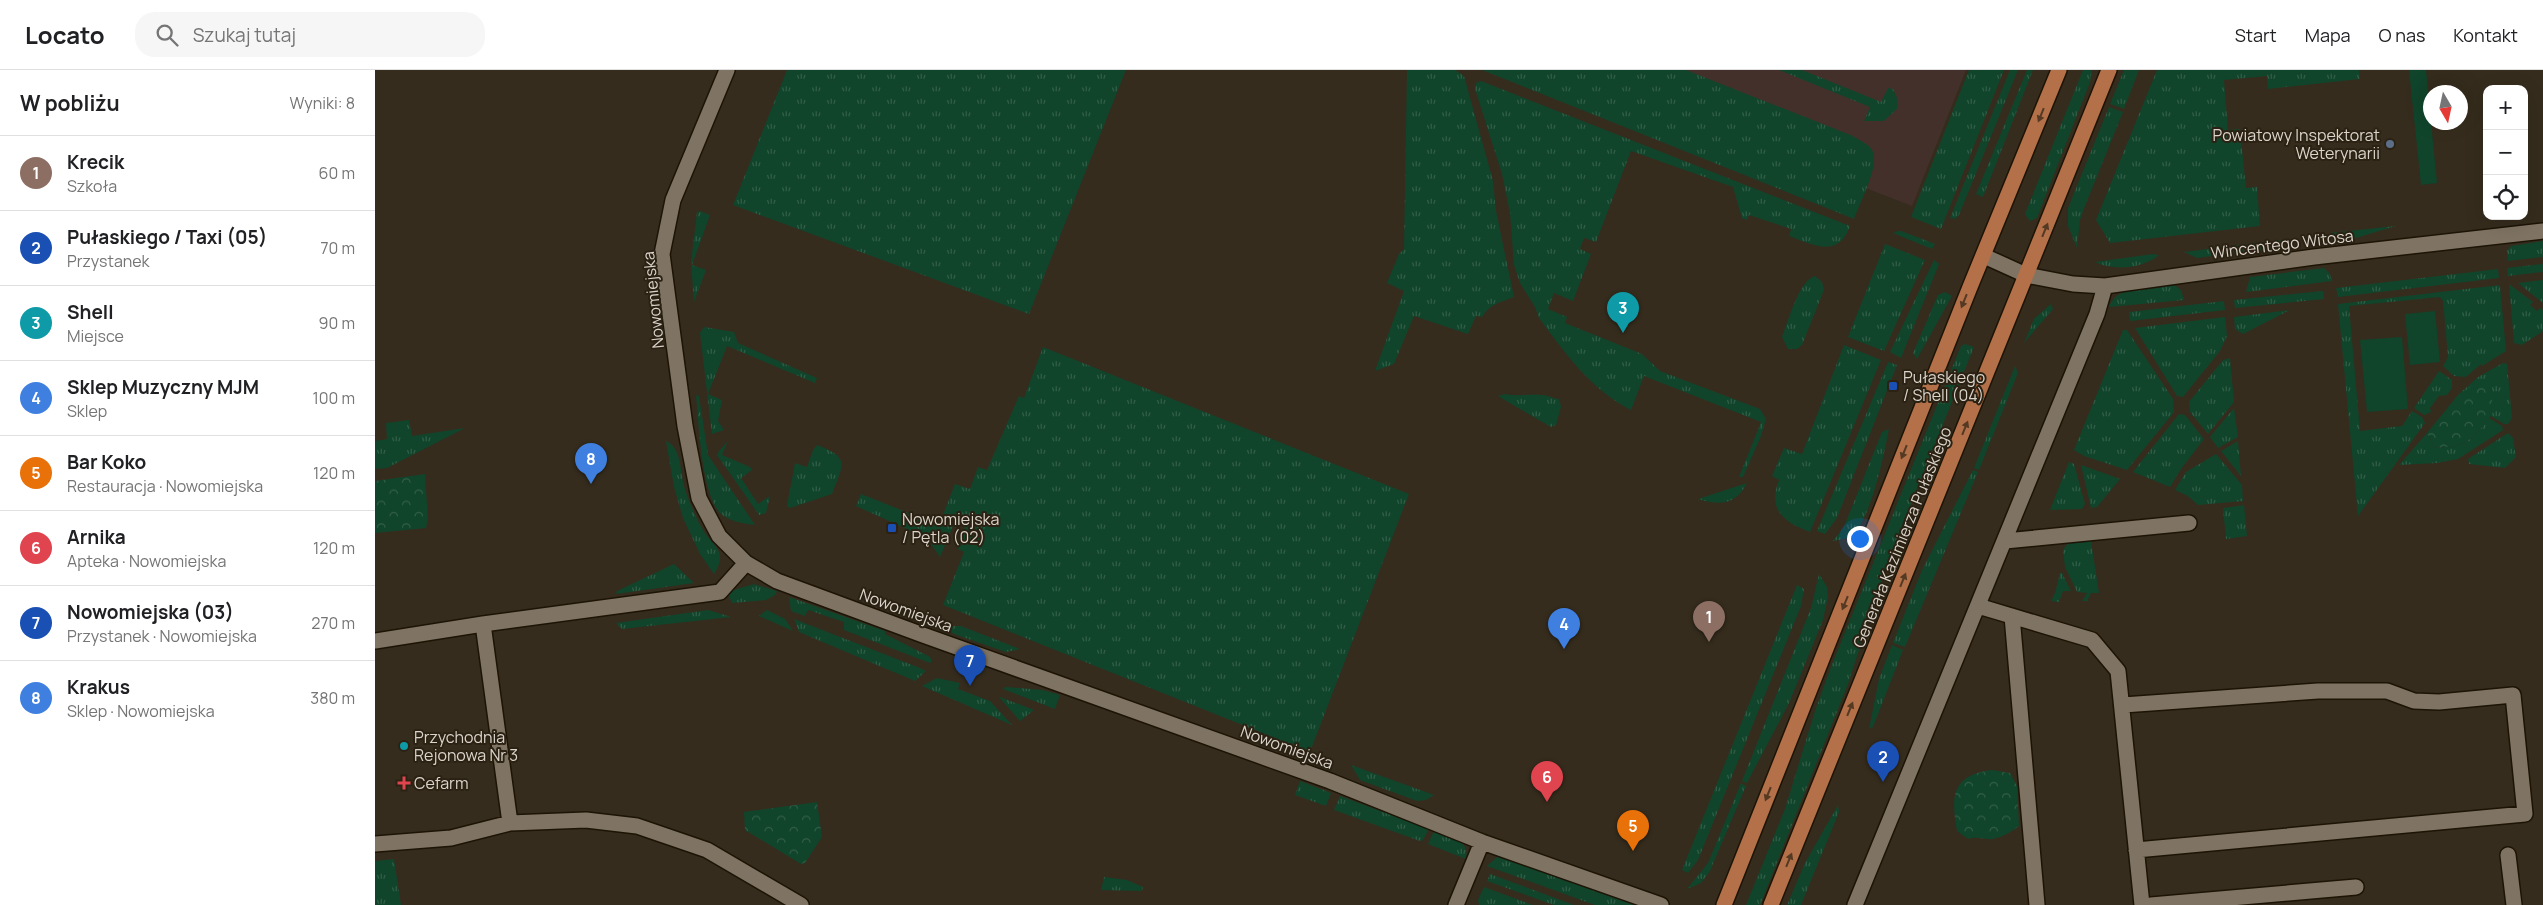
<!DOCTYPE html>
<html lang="pl">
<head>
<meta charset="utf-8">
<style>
	:root { --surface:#fff; --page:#f6f6f6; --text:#202124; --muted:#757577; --line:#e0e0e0; --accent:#ea580c }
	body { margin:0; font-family:Manrope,sans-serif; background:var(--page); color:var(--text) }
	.controls { position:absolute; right:15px; top:15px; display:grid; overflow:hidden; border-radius:10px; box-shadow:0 5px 20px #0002 }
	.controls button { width:45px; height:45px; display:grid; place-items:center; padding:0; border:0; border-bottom:1px solid var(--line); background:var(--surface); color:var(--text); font:25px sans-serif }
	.compass { position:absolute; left:2048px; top:15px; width:45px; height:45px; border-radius:50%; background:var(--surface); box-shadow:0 5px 20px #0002; rotate:171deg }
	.you { position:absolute; left:1484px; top:468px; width:18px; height:18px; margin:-12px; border:4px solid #fff; border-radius:50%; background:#1a73e8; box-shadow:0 0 0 8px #1a73e833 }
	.badge { display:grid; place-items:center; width:32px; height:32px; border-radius:50%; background:var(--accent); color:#fff; font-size:16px; font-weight:700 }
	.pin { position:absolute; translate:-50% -41px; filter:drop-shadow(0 1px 2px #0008) }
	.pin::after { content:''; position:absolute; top:26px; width:18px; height:15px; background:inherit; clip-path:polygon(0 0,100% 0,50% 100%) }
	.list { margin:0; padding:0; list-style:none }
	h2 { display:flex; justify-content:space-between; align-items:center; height:65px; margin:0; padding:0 20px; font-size:21px }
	h2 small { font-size:16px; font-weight:400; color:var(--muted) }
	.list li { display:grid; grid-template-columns:32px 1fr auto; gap:15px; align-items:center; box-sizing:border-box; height:75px; padding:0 20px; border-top:1px solid var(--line) }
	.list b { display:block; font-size:19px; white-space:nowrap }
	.list p { margin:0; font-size:16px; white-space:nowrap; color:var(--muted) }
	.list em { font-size:16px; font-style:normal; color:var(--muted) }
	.icon { flex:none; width:28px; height:28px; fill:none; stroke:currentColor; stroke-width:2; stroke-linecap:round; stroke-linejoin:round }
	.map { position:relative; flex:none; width:2168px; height:835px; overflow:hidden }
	header { display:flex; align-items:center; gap:30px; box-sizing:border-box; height:70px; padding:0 25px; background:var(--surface); border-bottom:1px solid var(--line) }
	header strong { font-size:24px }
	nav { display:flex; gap:28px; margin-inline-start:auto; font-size:18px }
	.search { width:350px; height:45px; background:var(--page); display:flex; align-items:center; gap:12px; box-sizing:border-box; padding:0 18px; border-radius:20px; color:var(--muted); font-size:19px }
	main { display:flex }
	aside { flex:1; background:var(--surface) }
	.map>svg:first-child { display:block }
</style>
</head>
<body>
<header>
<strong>Locato</strong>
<div class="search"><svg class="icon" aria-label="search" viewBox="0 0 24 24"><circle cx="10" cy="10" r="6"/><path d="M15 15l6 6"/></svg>Szukaj tutaj</div>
<nav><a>Start</a><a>Mapa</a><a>O nas</a><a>Kontakt</a></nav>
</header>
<main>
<aside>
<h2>W pobliżu<small>Wyniki: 8</small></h2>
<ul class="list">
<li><span class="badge" style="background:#8d6e63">1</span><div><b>Krecik</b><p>Szkoła</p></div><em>60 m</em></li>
<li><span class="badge" style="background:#1a4fb4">2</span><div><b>Pułaskiego / Taxi (05)</b><p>Przystanek</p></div><em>70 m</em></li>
<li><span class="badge" style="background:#0f9aa8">3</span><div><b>Shell</b><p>Miejsce</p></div><em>90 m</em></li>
<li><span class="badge" style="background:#3f7fe0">4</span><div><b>Sklep Muzyczny MJM</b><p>Sklep</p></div><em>100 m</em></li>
<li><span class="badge" style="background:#e8710a">5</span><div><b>Bar Koko</b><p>Restauracja · Nowomiejska</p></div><em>120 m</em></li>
<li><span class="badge" style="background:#e0444e">6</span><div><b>Arnika</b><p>Apteka · Nowomiejska</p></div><em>120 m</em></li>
<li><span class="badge" style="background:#1a4fb4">7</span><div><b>Nowomiejska (03)</b><p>Przystanek · Nowomiejska</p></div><em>270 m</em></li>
<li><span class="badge" style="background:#3f7fe0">8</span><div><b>Krakus</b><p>Sklep · Nowomiejska</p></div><em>380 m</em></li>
</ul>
</aside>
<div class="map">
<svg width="2168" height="835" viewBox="0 0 2168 835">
	<defs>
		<pattern id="grass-tufts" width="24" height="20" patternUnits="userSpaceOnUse" patternTransform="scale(1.25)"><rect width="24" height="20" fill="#10442b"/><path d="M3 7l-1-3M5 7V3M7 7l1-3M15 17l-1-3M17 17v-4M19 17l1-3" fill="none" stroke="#325e48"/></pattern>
		<pattern id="park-crowns" width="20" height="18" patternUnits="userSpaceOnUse" patternTransform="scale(1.25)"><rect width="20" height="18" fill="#10442b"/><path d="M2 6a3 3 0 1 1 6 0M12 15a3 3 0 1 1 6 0" fill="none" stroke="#325e48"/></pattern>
	</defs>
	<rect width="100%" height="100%" fill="#352c1d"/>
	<!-- commercial -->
	<path fill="#43302a" d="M 1186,0 L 1591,0 L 1537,136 Z"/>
	<!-- grass -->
	<path fill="url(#grass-tufts)" d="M 412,0 L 751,0 L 654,244 L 358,135 Z
		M 1032,0 L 1080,0 L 1089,6 L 1118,111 L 1121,141 L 1139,227 C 1126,232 1115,234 1107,247 L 1101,246 L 1093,264 L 1039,246 L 1019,294 L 1000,301 L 1029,221 L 1012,213 L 1024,184 L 1029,179 Z
		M 1107,0 L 1311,0 L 1478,66 C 1483,70 1494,74 1497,80 C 1506,94 1484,134 1479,149 Z
		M 1404,0 L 1427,0 L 1506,32 L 1513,18 L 1518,19 L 1522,28 L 1522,39 L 1509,51 L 1489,51 L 1495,37 Z
		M 1594,0 L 1629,0 L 1566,159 L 1536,147 Z
		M 1635,0 L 1643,0 L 1584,145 L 1580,149 L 1575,148 Z
		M 1652,0 L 1658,0 L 1608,127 L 1601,124 Z
		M 1708,0 L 1717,0 L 1715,12 L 1662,148 L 1655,151 L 1650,144 Z
		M 1749,0 L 1764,0 L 1749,39 L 1735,34 Z
		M 1782,0 L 1984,0 L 1985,9 L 1893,19 L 1892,6 L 1849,10 L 1853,60 L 1865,59 L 1871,118 L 1882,117 L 1885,156 L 1735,173 L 1721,150 Z
		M 1106,11 L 1475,156 C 1463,189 1439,175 1414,166 L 1416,159 L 1374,145 L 1372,150 L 1367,148 L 1358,117 L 1256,81 L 1221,172 L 1209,168 L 1205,179 L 1216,184 L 1198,231 L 1179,223 L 1173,239 L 1192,247 L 1190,253 L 1267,284 L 1285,301 L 1385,339 L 1391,349 L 1386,366 L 1368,407 L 1364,407 L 1386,352 L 1269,306 L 1256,340 C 1216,320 1190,283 1164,248 L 1160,237 L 1145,213 L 1139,195 L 1135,143 L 1127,104 L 1100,19 L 1101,13 Z
		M 1734,37 L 1748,42 L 1710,136 L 1705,150 L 1702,178 L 1693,156 L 1693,138 Z
		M 325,141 L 335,145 L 317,195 L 331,200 L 319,232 L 316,193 L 322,142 Z
		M 2021,156 L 1974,170 L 1955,163 Z
		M 1523,161 L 1526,161 L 1560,174 L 1557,179 L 1518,163 Z
		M 1913,169 L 1893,179 L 1822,188 L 1809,182 Z
		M 2168,171 L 2168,187 L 2133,191 L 2132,181 L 2136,176 Z
		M 1510,174 L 1550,190 L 1509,281 L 1473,267 Z
		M 1778,184 L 1784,185 C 1768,199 1738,201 1720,192 Z
		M 1559,190 L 1564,194 L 1526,288 L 1515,282 Z
		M 2168,194 L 2168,202 L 2133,206 L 2132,198 Z
		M 1949,198 L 1955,204 L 1957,211 L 1871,222 L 1875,207 Z
		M 2123,199 L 2124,208 L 1963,227 L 1961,218 Z
		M 1440,206 L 1447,212 L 1449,220 L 1427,275 L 1422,279 L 1413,279 L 1407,267 C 1413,252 1424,210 1440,206 Z
		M 2168,210 L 2168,233 L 2143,213 Z
		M 2134,214 L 2158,232 L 2155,235 L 2162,241 L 2165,238 L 2168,240 L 2168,261 L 2147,275 L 2139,273 Z
		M 1800,215 L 1806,220 L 1809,230 L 1734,237 C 1743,213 1778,218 1800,215 Z
		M 2125,215 L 2131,281 L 2107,296 L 2106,294 L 2091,307 L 2079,306 L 2068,296 L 2073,287 L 2068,231 L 2065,227 L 1974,236 L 1985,361 L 2027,356 L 2037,341 L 2047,347 L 2050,353 L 1983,446 L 1963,234 Z
		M 1948,221 L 1949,229 L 1860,238 L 1859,230 Z
		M 1570,222 L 1577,226 L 1542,289 L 1538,283 L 1563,225 Z
		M 1849,231 L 1850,240 L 1755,251 L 1754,242 Z
		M 1676,234 L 1678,239 L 1649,273 L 1659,249 Z
		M 1915,240 L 1868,264 L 1860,259 L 1859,247 Z
		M 1850,247 L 1852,266 L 1845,281 L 1808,327 L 1802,326 L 1760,258 Z
		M 329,257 L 359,262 L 363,273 L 442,308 L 440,313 L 352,276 L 333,324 L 347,330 L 343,351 L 349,360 L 337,364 L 325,263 Z
		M 1748,260 L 1752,260 L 1798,329 L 1799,342 L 1752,400 L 1709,386 L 1699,380 Z
		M 1590,274 L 1599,277 L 1512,494 L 1473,614 L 1385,835 L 1371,835 L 1410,739 L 1440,641 L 1456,597 L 1586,276 Z
		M 1469,275 L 1506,290 L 1435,462 C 1409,452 1392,440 1404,410 L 1397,406 L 1409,378 L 1427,384 Z
		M 668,277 L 1034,424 L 935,682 L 568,535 L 589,482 L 583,479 L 591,453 L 581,449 L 565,487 L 552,468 L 481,436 L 486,424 L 564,455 L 580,414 L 595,419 L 603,397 L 612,400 L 644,326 L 649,328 Z
		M 1855,288 L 1859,332 L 1833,364 L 1815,342 L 1814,332 L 1848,290 Z
		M 1513,292 L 1522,295 L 1462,448 L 1450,464 L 1442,461 Z
		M 2128,293 L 2132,294 L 2137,348 L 2133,354 L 2129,354 L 2116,346 L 2118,340 L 2083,325 L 2103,307 Z
		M 1640,296 L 1643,303 L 1604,400 L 1599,398 Z
		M 2064,301 L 2077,310 L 2077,318 L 2072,325 L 2064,326 L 2055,338 L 2056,342 L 2049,345 L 2039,338 Z
		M 1130,324 C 1143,327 1155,323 1168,325 C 1173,325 1178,329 1184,329 L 1186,337 L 1181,355 L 1176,357 L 1123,326 Z
		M 321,325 L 324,326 L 333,385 L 380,455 C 369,454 352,451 344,442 C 326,419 324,355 321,325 Z
		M 1859,338 L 1863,367 L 1843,378 L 1835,367 Z
		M 1804,344 L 1810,345 L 1829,369 L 1806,399 L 1795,417 L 1758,402 Z
		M 2114,348 L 2127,356 L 2128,360 L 2083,389 L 2062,393 L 2024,395 L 2052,363 L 2060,378 C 2090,376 2096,372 2114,348 Z
		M 34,350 L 37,366 L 90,358 L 12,398 L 0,399 L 0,371 L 12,369 L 11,353 Z
		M 1514,359 C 1509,384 1497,445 1479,463 C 1474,468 1465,470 1458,471 L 1469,457 L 1507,362 Z
		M 2133,363 L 2138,368 L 2141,387 L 2130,398 L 2094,394 L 2093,389 Z
		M 291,371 C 307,378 305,402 309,416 C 314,432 321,449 330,463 C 334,469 341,475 344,482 C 347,490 343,498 339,504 L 325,484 L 308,448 L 299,417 Z
		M 353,371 L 347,385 L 375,397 L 377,400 L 366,408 L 383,434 L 395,426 L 391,443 L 384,445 L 342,385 L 344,381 Z
		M 1863,371 L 1866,406 L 1846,381 Z
		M 442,375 C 476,388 468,394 457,424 L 415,438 L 412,436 L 420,393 L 432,397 L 438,380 Z
		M 1841,384 L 1867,415 L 1868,431 L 1823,435 L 1813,426 L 1800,420 L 1811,402 Z
		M 1694,392 L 1699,394 L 1710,434 L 1707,439 L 1675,440 Z
		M 1706,395 L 1745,409 L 1722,437 L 1716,438 Z
		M 1598,400 L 1603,402 L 1530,577 L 1518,573 L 1547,500 Z
		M 1372,413 C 1361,435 1344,436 1323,429 Z
		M 1869,435 L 1872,466 L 1851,469 L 1848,438 Z
		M 1716,471 L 1724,523 L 1716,523 L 1712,531 L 1707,531 L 1712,523 L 1702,522 L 1690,497 L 1688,480 L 1693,473 Z
		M 299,494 L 319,513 L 241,524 L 242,521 Z
		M 1685,503 L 1687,503 L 1696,521 L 1688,521 L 1684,532 L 1676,531 L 1680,523 Z
		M 1444,504 L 1452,517 L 1453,527 L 1448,550 L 1414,633 L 1372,713 L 1367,711 L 1436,538 Z
		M 379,514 L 402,521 L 400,525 L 391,530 L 357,533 L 352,522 Z
		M 1422,515 L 1429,519 L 1426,536 L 1323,790 L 1313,803 L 1307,800 Z
		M 414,527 L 510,561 L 510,564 L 555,587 L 557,591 L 555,593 L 469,560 L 469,552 L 433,540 L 430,546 L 416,541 Z
		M 333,540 L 356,547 L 247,559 L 241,553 Z
		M 392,540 L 410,549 L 418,561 L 384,546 Z
		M 419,549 L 545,598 L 551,601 L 540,611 L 424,562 Z
		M 569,556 L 586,556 L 645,579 L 631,582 L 579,564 Z
		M 1517,575 L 1528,580 L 1498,657 L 1494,659 L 1504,609 Z
		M 562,608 L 585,613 L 583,619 L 615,631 L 637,655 L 547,616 Z
		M 630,617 L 668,620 L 685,625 L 680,639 L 628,619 Z
		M 624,627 L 625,627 L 659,640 L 645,651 Z
		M 976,695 L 1059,725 L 1051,730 L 1042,731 L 985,710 Z
		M 925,711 L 956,723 L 951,736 L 920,725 Z
		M 1366,713 L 1371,716 L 1335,801 L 1326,813 L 1312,819 L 1333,793 Z
		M 965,726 L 1054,759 L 1048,770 L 1045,771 L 959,740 Z
		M 1463,735 L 1464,742 L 1426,835 L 1412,835 L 1430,793 Z
		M 1059,761 C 1074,766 1095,768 1091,789 L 1053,774 Z
		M 1122,787 L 1127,787 L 1261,835 L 1220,835 L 1112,796 Z
		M 19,789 L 26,835 L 0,835 L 0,791 Z
		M 1115,804 L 1199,835 L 1179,835 L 1112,811 Z
		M 729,807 L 752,810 L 768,817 L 767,821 L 726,820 Z
		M 1109,817 L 1158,835 L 1104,835 L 1103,830 Z"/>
	<!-- park -->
	<path fill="url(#park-crowns)" d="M 2106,311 L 2111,313 C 2114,321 2119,331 2118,340 C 2118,345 2113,350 2110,353 C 2094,374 2086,376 2060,378 L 2052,363 L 2083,325 Z
		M 50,404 L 53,450 L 51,458 L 0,463 L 0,411 Z
		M 1617,700 L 1635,703 L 1642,716 L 1644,756 C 1636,762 1628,767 1618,769 C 1609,770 1602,766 1593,769 L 1582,761 C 1576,727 1576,705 1617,700 Z
		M 442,732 L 447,767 L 430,793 L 426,794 L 370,760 L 369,742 Z"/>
	<!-- pitch -->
	<path fill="#10442b" d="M 2034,0 L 2051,0 L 2062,113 L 2046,115 Z
		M 2060,241 L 2065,292 L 2035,295 L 2030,244 Z
		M 2027,267 L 2033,339 L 1992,342 L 1985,270 Z"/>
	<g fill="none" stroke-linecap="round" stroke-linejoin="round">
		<!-- minor casing -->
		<g stroke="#1d1406" stroke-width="18">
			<path id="minor" d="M 352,0 L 298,130 L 287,184 L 310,356 L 324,428 L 344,466 L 371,493 L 402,511 L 548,565 L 955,711 L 1107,772 L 1286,835
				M 1609,186 L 1651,205 L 1698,214 L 1730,216 L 1939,187 L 2168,161
				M 1630,471 L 1814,453
				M 1603,536 L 1717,570 L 1743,601 L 1767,835
				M 1637,546 L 1662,835
				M 0,571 L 108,554
				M 1748,635 L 1943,621 L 2012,621 L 2039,631 L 2064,632 L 2138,625 L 2150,744 L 1761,780
				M 135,753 L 108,554 L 345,522 L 371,493
				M 0,774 L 76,768 L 135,753 L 211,750 L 262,756 L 332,780 L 426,835
				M 2133,785 L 2139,835
				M 1081,835 L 1107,772
				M 1480,835 L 1722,244 L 1730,216
				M 1776,835 L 1981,817"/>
		</g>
		<!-- major casing -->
		<g stroke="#1d1406" stroke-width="18">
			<path id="major" d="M 1349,835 L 1595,217 L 1684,0
				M 1396,835 L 1734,0"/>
		</g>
		<!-- minor -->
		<use href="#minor" stroke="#7f7463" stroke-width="15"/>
		<!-- major -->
		<use href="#major" stroke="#b37049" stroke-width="15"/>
	</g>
	<!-- one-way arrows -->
	<defs><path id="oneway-solid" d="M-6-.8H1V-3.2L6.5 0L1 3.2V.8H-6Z" transform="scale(1.25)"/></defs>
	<g fill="#543923">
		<use href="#oneway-solid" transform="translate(1666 45) rotate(112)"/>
		<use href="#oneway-solid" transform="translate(1670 160) rotate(-68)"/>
		<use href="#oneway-solid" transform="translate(1589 231) rotate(112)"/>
		<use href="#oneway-solid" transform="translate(1590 358) rotate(-68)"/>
		<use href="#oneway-solid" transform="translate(1529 382) rotate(112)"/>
		<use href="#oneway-solid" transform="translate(1528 510) rotate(-68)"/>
		<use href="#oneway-solid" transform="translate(1470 533) rotate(112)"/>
		<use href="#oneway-solid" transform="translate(1475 639) rotate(-68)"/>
		<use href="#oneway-solid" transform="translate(1393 724) rotate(112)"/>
		<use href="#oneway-solid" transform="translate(1414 790) rotate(-68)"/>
	</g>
	<!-- markers -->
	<circle fill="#5c6f8a" stroke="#2b2213" stroke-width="2" cx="2015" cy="74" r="5"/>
	<g fill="#1a4fb4" stroke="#2b2213" stroke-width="2">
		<rect x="1513" y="311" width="10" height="10" rx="2.5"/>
		<rect x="512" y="453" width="10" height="10" rx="2.5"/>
	</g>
	<circle fill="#0f9aa8" stroke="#2b2213" stroke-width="2" cx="29" cy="676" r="5"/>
	<path fill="#e0444e" stroke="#2b2213" stroke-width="2" d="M26.5 705.5h5v5h5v5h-5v5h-5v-5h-5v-5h5z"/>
	<g text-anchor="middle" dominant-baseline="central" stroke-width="4" stroke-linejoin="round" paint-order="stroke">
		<!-- poi labels -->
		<g font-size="16" fill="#dbd4cb" stroke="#2b2213" text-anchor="start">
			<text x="2005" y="65" text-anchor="end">Powiatowy Inspektorat<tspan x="2005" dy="18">Weterynarii</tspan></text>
			<text x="1528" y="307">Pułaskiego<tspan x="1528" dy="18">/ Shell (04)</tspan></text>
			<text x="527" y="449">Nowomiejska<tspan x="527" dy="18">/ Pętla (02)</tspan></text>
			<text x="39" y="667">Przychodnia<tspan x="39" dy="18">Rejonowa Nr 3</tspan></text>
			<text x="39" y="713">Cefarm</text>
		</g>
		<!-- street labels -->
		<g font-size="16" fill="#dbd4cb" stroke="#2b2213">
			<text transform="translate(1907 174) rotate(-7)">Wincentego Witosa</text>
			<text transform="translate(278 230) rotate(-96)">Nowomiejska</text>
			<text transform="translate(1527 467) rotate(-68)">Generała Kazimierza Pułaskiego</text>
			<text transform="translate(531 540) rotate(20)">Nowomiejska</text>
			<text transform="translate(912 677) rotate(20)">Nowomiejska</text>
		</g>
	</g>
</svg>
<div class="controls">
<button>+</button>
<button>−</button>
<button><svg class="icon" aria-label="locate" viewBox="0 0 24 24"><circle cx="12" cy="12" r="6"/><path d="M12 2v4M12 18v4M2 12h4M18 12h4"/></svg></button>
</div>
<svg class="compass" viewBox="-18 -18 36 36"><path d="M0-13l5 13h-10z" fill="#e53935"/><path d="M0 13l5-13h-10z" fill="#757577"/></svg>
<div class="you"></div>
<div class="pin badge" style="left:1334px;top:572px;background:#8d6e63">1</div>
<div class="pin badge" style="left:1508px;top:712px;background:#1a4fb4">2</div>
<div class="pin badge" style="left:1248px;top:263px;background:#0f9aa8">3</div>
<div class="pin badge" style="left:1189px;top:579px;background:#3f7fe0">4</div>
<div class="pin badge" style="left:1258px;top:781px;background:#e8710a">5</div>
<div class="pin badge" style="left:1172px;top:732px;background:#e0444e">6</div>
<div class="pin badge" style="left:595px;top:616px;background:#1a4fb4">7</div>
<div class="pin badge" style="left:216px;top:414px;background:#3f7fe0">8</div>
</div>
</main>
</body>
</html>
